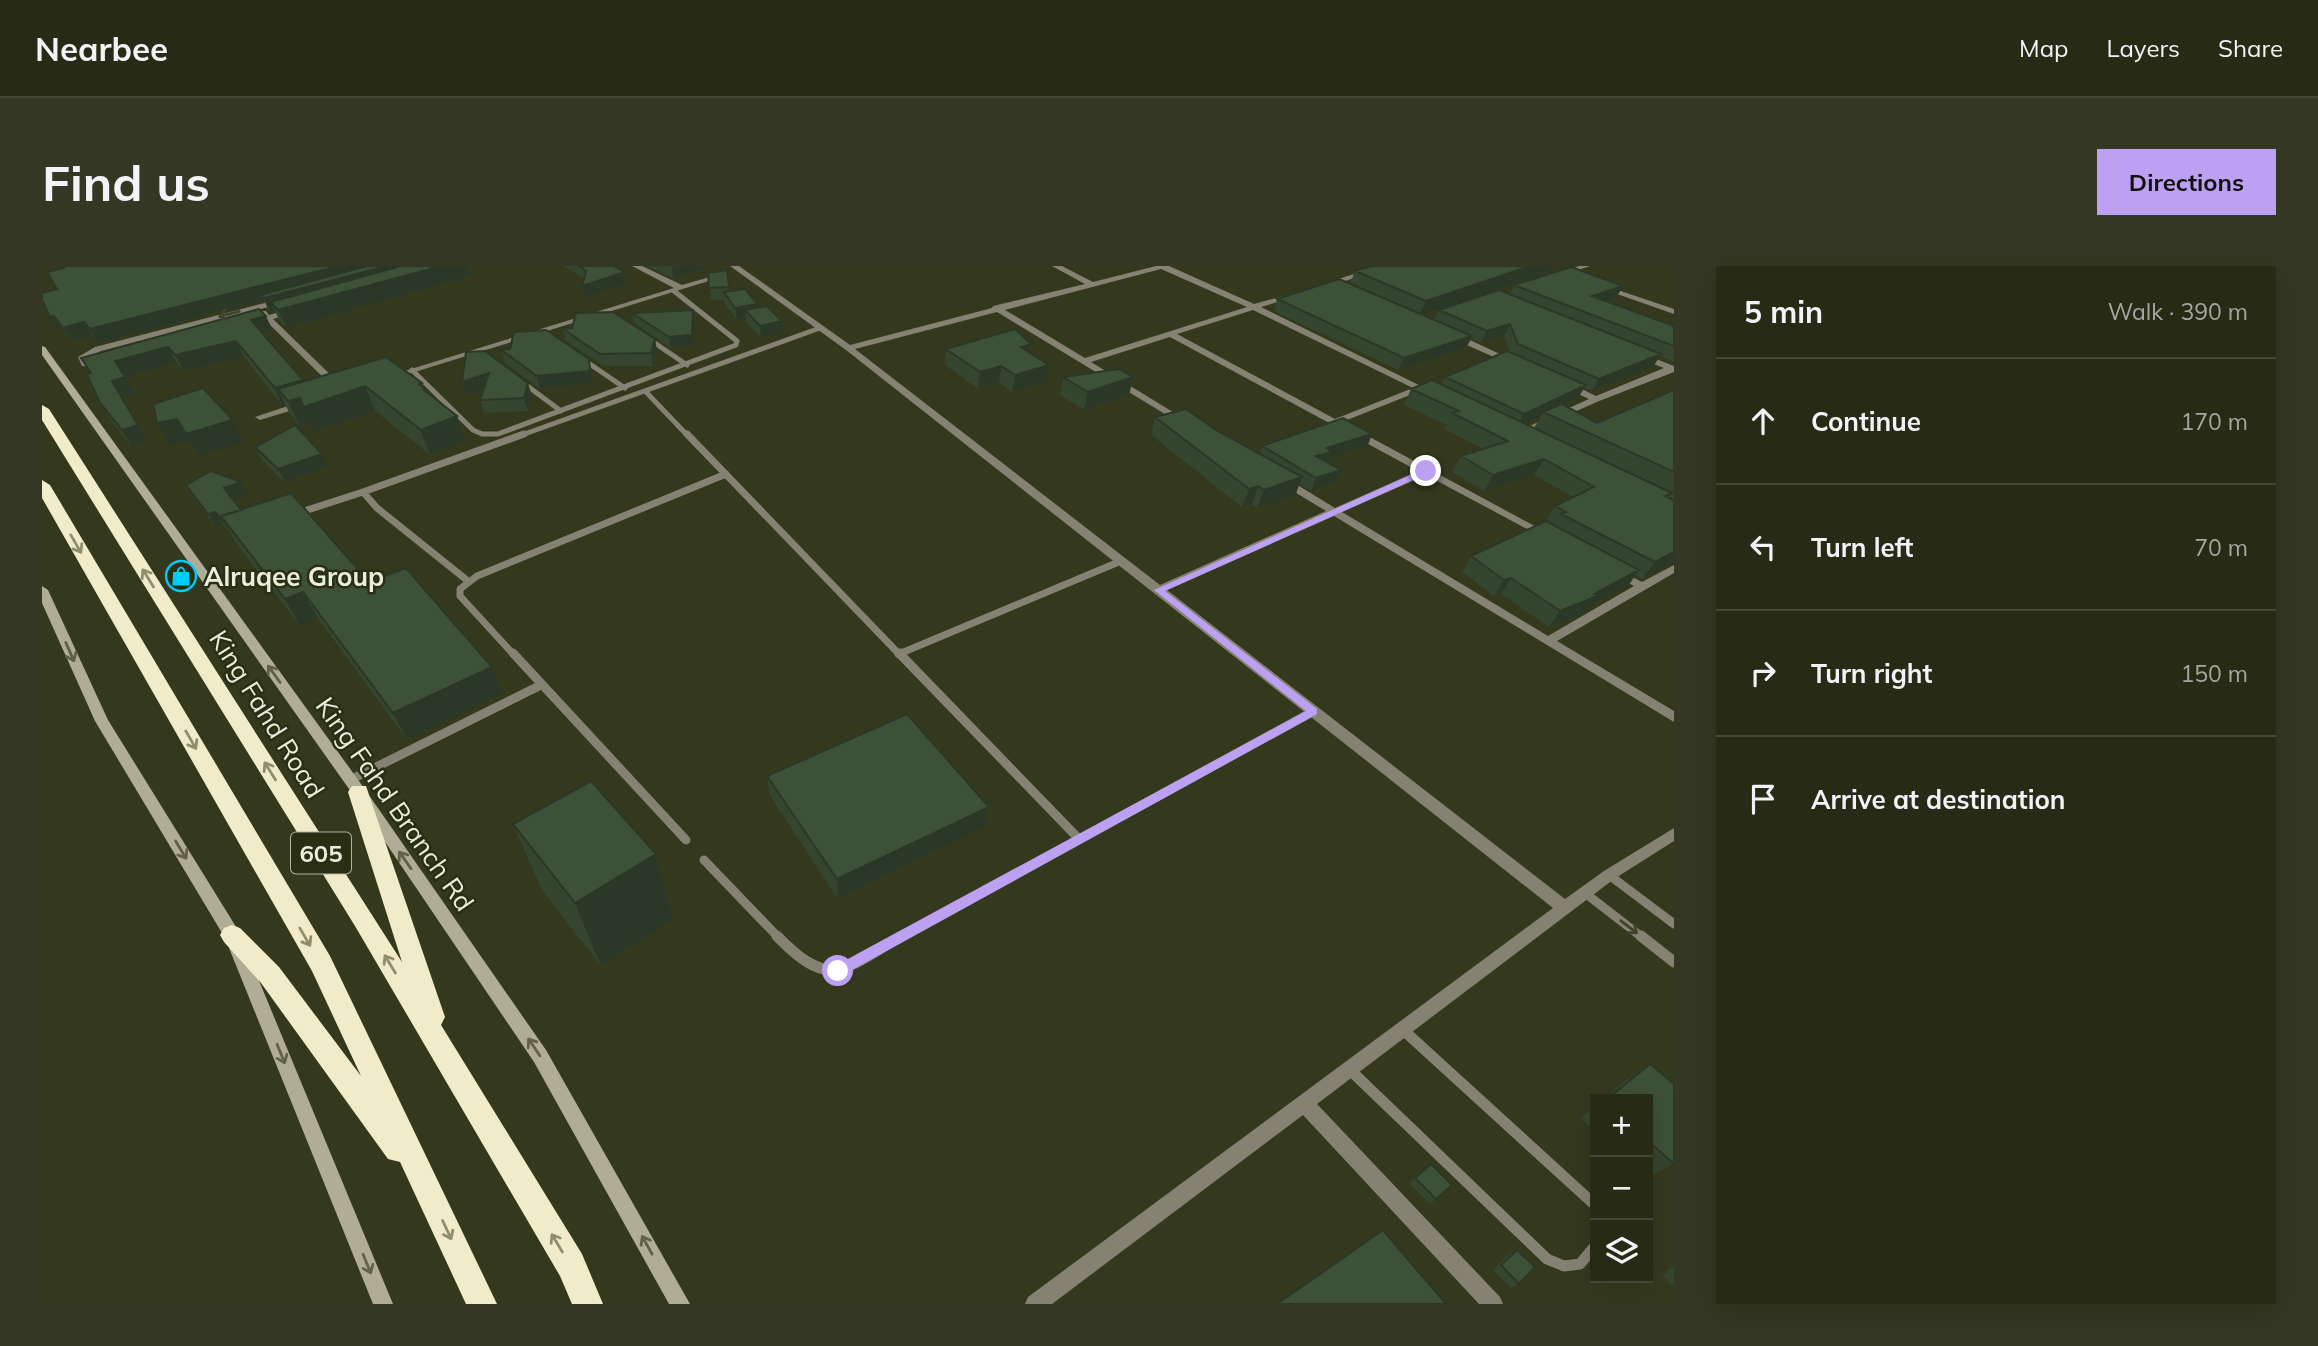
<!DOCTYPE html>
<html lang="en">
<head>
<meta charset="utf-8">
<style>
	:root { --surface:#272b16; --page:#333723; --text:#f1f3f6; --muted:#a4a7a1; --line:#434735; --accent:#bca0f2 }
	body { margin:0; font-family:Mulish,sans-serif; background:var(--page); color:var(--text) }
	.controls { position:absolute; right:21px; bottom:21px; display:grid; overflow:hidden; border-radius:0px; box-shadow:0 7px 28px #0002 }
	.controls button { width:63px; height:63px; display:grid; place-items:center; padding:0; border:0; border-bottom:2px solid var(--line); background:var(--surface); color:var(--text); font:35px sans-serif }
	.stop { position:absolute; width:21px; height:21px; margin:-16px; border:5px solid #bca0f2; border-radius:50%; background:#fff }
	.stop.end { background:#bca0f2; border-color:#fff; box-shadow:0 2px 7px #0008 }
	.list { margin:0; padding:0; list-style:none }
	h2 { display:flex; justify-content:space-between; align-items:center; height:91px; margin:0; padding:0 28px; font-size:30px }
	h2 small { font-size:23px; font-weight:400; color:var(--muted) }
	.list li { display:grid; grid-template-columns:46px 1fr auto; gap:21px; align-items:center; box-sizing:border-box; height:126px; padding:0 28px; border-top:2px solid var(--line) }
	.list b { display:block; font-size:26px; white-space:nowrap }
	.list em { font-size:23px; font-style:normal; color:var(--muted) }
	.icon { flex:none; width:38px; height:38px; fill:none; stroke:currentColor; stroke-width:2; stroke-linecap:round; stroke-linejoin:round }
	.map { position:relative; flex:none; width:1632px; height:1038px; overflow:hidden; border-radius:0px }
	header { display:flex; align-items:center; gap:42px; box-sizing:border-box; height:98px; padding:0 35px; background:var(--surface); border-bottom:2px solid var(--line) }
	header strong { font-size:33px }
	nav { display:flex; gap:38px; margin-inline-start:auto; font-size:24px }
	.intro { display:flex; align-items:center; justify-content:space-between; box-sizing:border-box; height:168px; padding:0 42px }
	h1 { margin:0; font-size:49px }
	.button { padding:18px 32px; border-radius:0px; background:var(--accent); color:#111; font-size:24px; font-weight:700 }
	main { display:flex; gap:42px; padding:0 42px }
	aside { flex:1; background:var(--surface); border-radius:0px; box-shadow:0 7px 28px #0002 }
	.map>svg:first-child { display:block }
</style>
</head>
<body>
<header>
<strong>Nearbee</strong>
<nav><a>Map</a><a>Layers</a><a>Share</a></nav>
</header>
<div class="intro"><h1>Find us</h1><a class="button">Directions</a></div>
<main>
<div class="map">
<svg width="1632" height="1038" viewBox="0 0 1632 1038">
	<rect width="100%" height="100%" fill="#34391e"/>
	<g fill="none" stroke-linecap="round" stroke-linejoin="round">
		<!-- lane-far3 -->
		<path stroke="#858274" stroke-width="5" d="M 604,71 L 645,99
			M 539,92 L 583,122
			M 370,104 L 431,164 L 440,168 L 456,168 L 694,79 L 695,75 L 632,25
			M 480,116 L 519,145
			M 604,126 L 646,170
			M 477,170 L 778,62"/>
		<!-- lane-far2 -->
		<path stroke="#858274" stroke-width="7" d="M 645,168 L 858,389
			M 253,248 L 321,226
			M 426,315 L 335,242 L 321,226 L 482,168
			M 857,388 L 1079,295
			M 472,389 L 418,330 L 418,323 L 435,310 L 684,208"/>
		<!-- lane-far1 -->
		<path stroke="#858274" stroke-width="9" d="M 471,387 L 644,574
			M 857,387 L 1037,573
			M 857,388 L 860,387
			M 308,514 L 499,419
			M 662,594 L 737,672
			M 1567,609 L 1632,658
			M 1543,627 L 1601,672
			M 856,672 L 1272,445"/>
		<!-- lane -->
		<path stroke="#858274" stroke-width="11" d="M 735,670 C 789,726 802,702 860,670
			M 1599,670 L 1632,696
			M 1359,762 L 1553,939
			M 1306,802 L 1505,993 L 1522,1000 L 1538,998 L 1553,980"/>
		<!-- street -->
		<path fill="#858274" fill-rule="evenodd" d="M 590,0 L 600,0 L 640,19 L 682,7 L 686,9 L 350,113 L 343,111 L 632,22 Z
			M 688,0 L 697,0 L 808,79 L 950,42 L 951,40 L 1043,18 L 1010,0 L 1020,0 L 1051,16 L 1114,0 L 1127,0 L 1212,38 L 1256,26 L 1256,30 L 1219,41 L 1395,128 L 1391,131 L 1378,125 L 1300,156 L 1511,270 L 1506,273 L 1502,272 L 1384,209 L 1300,246 L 1506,370 L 1592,320 L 1569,308 L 1569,304 L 1577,304 L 1600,316 L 1632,299 L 1632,307 L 1515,375 L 1632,445 L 1632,456 L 1292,250 L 1125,324 L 1523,633 L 1562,605 L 1632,562 L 1632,575 L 1572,613 L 1275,838 L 1458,1031 L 1461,1038 L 1437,1038 L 1261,849 L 1010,1038 L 983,1038 L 986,1031 L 1511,642 L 804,84 ZM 1119,3 L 1205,41 L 1043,92 L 963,44 ZM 1211,44 L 1371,122 L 1293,153 L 1135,68 ZM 955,46 L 1141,159 L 1149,157 L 1049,96 L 1128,71 L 1376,205 L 1293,242 L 1244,212 L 1236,212 L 1236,216 L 1284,245 L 1118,319 L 813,83 Z
			M 1337,0 L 1349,0 L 1285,21 L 1278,19 Z
			M 1537,0 L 1548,0 L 1519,10 L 1515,8 Z
			M 1558,18 L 1632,43 L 1632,48 L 1558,22 Z
			M 242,32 L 246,34 L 245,36 L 59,85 L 45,92 L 46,96 L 56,97 L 56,101 L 40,100 L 36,91 L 53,81 Z
			M 252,42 L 256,44 L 255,46 L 231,53 L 299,119 L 299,123 L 293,123 L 224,55 L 208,59 L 204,57 L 220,51 L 218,45 L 224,45 L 227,49 Z
			M 1409,68 L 1415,68 L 1477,97 L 1470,99 L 1409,72 Z
			M 1596,86 L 1632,100 L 1632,106 L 1557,135 L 1478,170 L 1470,168 L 1547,133 L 1521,121 L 1521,117 L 1527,117 L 1554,130 L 1622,102 L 1593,91 L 1592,89 Z
			M 264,134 L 269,137 L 267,139 L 218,154 L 213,151 Z"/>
		<!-- secondary -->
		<path fill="#b1ac96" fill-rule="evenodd" d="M 0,80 L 3,81 L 322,522 L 504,784 L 648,1038 L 627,1038 L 492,796 L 312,530 L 0,89 Z
			M 0,320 L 6,324 L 66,454 L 196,664 L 351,1038 L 331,1038 L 183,672 L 53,455 L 0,337 Z"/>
		<!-- highway -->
		<path fill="#f2ebc9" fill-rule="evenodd" d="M 0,139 L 7,143 L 360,696 L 306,526 L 310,520 L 324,520 L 403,751 L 399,759 L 540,988 L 561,1038 L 530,1038 L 518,1010 L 313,660 L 0,154 Z
			M 0,214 L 8,219 L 288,690 L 455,1038 L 424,1038 L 358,896 L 346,893 L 219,717 L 182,676 L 178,669 L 182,662 L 190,659 L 198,662 L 237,701 L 319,810 L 270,705 L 0,232 Z"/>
	</g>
	<!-- wall -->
	<path fill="#344530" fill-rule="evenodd" d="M 20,0 L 427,0 L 430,10 L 245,62 L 237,54 L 233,45 L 229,46 L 226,43 L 222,34 L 56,77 L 51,70 L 30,76 L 21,64 L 17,65 L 8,51 L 21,2 Z
		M 522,0 L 572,0 L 583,6 L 585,18 L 543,32 L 540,20 L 542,13 Z
		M 605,0 L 661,0 L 662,3 L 631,12 Z
		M 685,4 L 687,25 L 715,38 L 716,42 L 741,67 L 719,72 L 704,56 L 704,52 L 695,54 L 683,38 L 682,34 L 669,34 L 666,7 Z
		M 1313,5 L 1507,6 L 1381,49 L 1392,54 L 1397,44 L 1468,29 L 1472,19 L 1574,32 L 1564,35 L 1632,60 L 1632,96 L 1618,90 L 1611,101 L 1550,125 L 1542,122 L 1536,132 L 1522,139 L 1555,157 L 1632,124 L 1632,296 L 1600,313 L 1593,309 L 1586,320 L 1548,340 L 1544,345 L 1537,349 L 1507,361 L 1459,328 L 1452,330 L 1420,306 L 1429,290 L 1503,256 L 1513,240 L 1531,231 L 1492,209 L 1442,225 L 1410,206 L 1419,190 L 1441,183 L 1402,163 L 1405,159 L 1362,139 L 1369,123 L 1399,119 L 1403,111 L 1468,86 L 1462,70 L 1439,77 L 1429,73 L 1424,82 L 1356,104 L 1232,45 L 1235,33 L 1308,18 ZM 1499,150 L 1492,162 L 1482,158 Z
		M 590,47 L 652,55 L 652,80 L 629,82 L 592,57 Z
		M 521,63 L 613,73 L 615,85 L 611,100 L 561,100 L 524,75 Z
		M 231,65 L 221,68 L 261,115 L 380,117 L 382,122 L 385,124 L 386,127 L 415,150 L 424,175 L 388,189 L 333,145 L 273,166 L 269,157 L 258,160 L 248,148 L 243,138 L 240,139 L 202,91 L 142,105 L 135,97 L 83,111 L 93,128 L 80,131 L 106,175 L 90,181 L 68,153 L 58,137 L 49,107 L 39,92 Z
		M 989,78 L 988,87 L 1007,99 L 1005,116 L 970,126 L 957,117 L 936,123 L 903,99 L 904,83 Z
		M 459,84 L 547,93 L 551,117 L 498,123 L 463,97 Z
		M 1021,111 L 1091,111 L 1087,129 L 1042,144 L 1018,129 Z
		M 420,116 L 490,130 L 486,145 L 442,147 L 438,134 L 441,123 L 424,129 Z
		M 1113,151 L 1218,188 L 1220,180 L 1330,168 L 1325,181 L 1287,192 L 1286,196 L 1294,216 L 1269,225 L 1257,218 L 1253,230 L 1215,242 L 1210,238 L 1200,241 L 1109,169 Z
		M 213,181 L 286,201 L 243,216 L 220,194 Z
		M 144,219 L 206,229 L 192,234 L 199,244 L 327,316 L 450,401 L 461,428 L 365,474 L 276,352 L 258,360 L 194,277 L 188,266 L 187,266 L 181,259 L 174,261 L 152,232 Z
		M 725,510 L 943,561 L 796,633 L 728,530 Z
		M 471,558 L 614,588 L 631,654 L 559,700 L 500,624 Z
		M 1608,798 L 1632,897 L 1606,912 L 1606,833 L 1561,833 L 1584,814 Z
		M 1553,840 L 1553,866 L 1538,852 Z
		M 1389,898 L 1394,933 L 1388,938 L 1367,917 Z
		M 1475,984 L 1477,1018 L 1469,1022 L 1451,1004 L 1467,988 Z
		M 1632,1000 L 1632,1021 L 1620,1009 Z"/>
	<!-- shaded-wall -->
	<path fill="#2b3827" d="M 296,0 L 427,0 L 430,10 L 245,62 L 236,44 L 229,36 L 233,45 L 229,46 L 222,32 L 219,29 L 222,34 L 56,77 L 48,63 Z
		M 633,0 L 661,0 L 662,3 L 631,12 L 630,1 Z
		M 1488,0 L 1510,0 L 1507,6 L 1377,50 L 1384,35 Z
		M 583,6 L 585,18 L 543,32 L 540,20 Z
		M 1581,20 L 1574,32 L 1543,42 L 1550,30 Z
		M 715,38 L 716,50 L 703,44 L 704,52 L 695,54 L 693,42 Z
		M 651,44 L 652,55 L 652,80 L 629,82 L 627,71 Z
		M 12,50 L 21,64 L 17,65 L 8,51 Z
		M 224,50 L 231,65 L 216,69 L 209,54 Z
		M 740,55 L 741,67 L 719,72 L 718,60 Z
		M 42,56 L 51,70 L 30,76 L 21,62 Z
		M 1468,58 L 1462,70 L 1439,77 L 1445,65 Z
		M 1430,70 L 1424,82 L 1356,104 L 1362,92 Z
		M 613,73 L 615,85 L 611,100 L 609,87 Z
		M 194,75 L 202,91 L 142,105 L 133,89 Z
		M 989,78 L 987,95 L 979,81 Z
		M 126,81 L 135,97 L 83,111 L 73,95 Z
		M 1619,88 L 1611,101 L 1550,125 L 1557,113 Z
		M 547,93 L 551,117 L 498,123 L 495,110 Z
		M 1007,99 L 1005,116 L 970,126 L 973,109 Z
		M 959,100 L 957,117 L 936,123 L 938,106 Z
		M 447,107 L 450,120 L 424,129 L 420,116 Z
		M 83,111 L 93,128 L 80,131 L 106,175 L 90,181 L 80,164 L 70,115 Z
		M 1091,111 L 1087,129 L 1042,144 L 1046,126 Z
		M 261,114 L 268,130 L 323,120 L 333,145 L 273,166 L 269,157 L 258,160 L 246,135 L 236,123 L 243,138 L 240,139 L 233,122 Z
		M 486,117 L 490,130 L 486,145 L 482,132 Z
		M 1544,119 L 1536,132 L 1504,147 L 1501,146 L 1499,150 L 1475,161 L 1482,148 Z
		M 415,150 L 424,175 L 388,189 L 379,164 Z
		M 135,153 L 148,175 L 128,180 L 115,157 Z
		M 191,154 L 203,177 L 157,190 L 144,168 Z
		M 1330,168 L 1325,181 L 1287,192 L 1285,198 L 1274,190 L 1285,182 Z
		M 280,188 L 286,201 L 243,216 L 236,203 Z
		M 1502,193 L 1492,209 L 1442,225 L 1451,209 Z
		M 1299,204 L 1294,216 L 1269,225 L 1274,212 Z
		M 1260,211 L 1253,230 L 1215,242 L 1222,224 Z
		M 199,216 L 206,229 L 189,235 L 182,222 Z
		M 1216,220 L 1210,238 L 1200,241 L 1207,223 Z
		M 173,246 L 181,259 L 174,261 L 166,248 Z
		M 179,253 L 181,253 L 188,266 L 187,266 Z
		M 1632,286 L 1632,296 L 1600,313 L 1613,296 Z
		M 1597,304 L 1586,320 L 1548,340 L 1544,345 L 1537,349 L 1507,361 L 1518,345 Z
		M 1469,312 L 1459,328 L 1452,330 L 1462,314 Z
		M 261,326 L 276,352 L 258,360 L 243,333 Z
		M 450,401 L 461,428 L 365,474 L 351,447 Z
		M 947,541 L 943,561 L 796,633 L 795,613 Z
		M 614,588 L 631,654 L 559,700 L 533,637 Z"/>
	<!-- building -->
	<path fill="#3d5038" stroke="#2b3827" stroke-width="2" d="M 21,0 L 296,0 L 48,63 L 42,56 L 21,62 L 12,50 L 8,51 L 0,34 L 0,27 L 15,23 L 5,6 L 22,2 Z
		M 325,0 L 345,0 L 222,32 L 219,29 Z
		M 359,0 L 399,0 L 236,44 L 229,36 Z
		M 537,0 L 572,0 L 583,6 L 540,20 L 544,5 Z
		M 1330,0 L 1488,0 L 1384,35 L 1313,5 Z
		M 1529,1 L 1581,20 L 1550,30 L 1632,60 L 1632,80 L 1472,19 Z
		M 685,4 L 687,21 L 667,22 L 666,7 Z
		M 1297,13 L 1430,70 L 1362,92 L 1235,33 Z
		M 703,23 L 715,38 L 693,42 L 682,26 Z
		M 1457,24 L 1619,88 L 1557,113 L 1476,78 L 1468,58 L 1445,65 L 1397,44 Z
		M 725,40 L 740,55 L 718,60 L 703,44 Z
		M 217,43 L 224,50 L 209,54 L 261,114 L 233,122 L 194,75 L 133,89 L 126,81 L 73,95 L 83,111 L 70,115 L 96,159 L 80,164 L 58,137 L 45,109 L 49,107 L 39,92 Z
		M 651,44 L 650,69 L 627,71 L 590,47 Z
		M 571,46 L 613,73 L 609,87 L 558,88 L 521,63 L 530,62 L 534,47 Z
		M 973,63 L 989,78 L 979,81 L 1007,99 L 973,109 L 959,100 L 938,106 L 904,83 Z
		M 504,64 L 547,93 L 548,105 L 495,110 L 459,84 L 468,83 L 472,66 Z
		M 443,85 L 486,117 L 482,132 L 438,134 L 447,107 L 420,116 L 424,86 Z
		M 1465,85 L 1544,119 L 1482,148 L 1403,111 Z
		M 344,91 L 380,117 L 377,118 L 385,124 L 382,124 L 415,150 L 379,164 L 323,120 L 262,141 L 258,132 L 246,135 L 236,123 Z
		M 1077,103 L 1091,111 L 1046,126 L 1021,111 Z
		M 1390,114 L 1630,227 L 1623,230 L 1632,234 L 1632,286 L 1613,296 L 1519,248 L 1524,246 L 1513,240 L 1552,221 L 1502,193 L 1451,209 L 1419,190 L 1466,175 L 1410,147 L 1417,145 L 1369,123 Z
		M 161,122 L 191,154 L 144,168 L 135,153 L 115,157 L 111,138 Z
		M 1632,124 L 1632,206 L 1501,146 L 1520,138 L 1555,157 Z
		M 1144,143 L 1174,164 L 1260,211 L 1222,224 L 1216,220 L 1207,223 L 1113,151 Z
		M 1301,152 L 1330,168 L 1285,182 L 1290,186 L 1274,190 L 1299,204 L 1274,212 L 1220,180 Z
		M 253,159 L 280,188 L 236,203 L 213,181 Z
		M 169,205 L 199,216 L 182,222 L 199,244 L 179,250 L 181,253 L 179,253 L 173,246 L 166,248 L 144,219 Z
		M 249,227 L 327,316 L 364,302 L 450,401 L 351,447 L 261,326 L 243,333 L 179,250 Z
		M 1504,255 L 1597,304 L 1552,328 L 1555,329 L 1548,333 L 1518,345 L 1469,312 L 1462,314 L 1429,290 Z
		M 865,448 L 947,541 L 795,613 L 725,510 Z
		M 549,515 L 614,588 L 533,637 L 471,558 Z
		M 1608,798 L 1632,818 L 1632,898 L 1606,875 L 1606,833 L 1565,833 Z
		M 1389,898 L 1410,919 L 1394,933 L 1373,912 Z
		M 1341,964 L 1404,1038 L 1235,1038 Z
		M 1475,984 L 1493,1001 L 1477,1018 L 1459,999 Z"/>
	<!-- one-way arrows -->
	<defs><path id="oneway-shaft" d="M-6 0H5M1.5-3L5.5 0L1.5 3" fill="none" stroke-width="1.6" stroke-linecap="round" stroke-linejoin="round" transform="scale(1.75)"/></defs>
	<g stroke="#41442c">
		<use href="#oneway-shaft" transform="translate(187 48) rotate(165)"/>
		<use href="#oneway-shaft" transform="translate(1587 661) rotate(38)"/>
	</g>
	<g stroke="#8e8d6e">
		<use href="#oneway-shaft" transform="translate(34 278) rotate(60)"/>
		<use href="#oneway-shaft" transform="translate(106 312) rotate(-122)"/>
		<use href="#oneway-shaft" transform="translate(149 474) rotate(60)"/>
		<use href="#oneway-shaft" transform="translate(228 505) rotate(-122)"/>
		<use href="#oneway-shaft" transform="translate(263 671) rotate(60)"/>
		<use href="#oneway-shaft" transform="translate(348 698) rotate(-121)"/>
		<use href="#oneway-shaft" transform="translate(405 964) rotate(65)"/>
		<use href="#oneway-shaft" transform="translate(515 977) rotate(-121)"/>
	</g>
	<g stroke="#606148">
		<use href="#oneway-shaft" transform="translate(28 386) rotate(66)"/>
		<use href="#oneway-shaft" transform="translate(232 408) rotate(-126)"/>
		<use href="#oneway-shaft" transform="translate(139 584) rotate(59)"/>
		<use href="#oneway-shaft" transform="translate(363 594) rotate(-125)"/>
		<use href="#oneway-shaft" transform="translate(492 781) rotate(-124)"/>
		<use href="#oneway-shaft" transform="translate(239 788) rotate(68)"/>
		<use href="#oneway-shaft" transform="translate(605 979) rotate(-119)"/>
		<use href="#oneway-shaft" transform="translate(325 998) rotate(68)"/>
	</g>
	<!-- route -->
	<path fill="#bca0f2" d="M 1384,202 L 1387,207 L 1123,325 L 1275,443 L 1275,448 L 801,709 L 791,709 L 791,701 L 1264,445 L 1112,324 Z"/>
	<!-- icons -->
	<defs>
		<g id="shop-ring" transform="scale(1.575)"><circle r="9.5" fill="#2a2f14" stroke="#00cbf9" stroke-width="1.5"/><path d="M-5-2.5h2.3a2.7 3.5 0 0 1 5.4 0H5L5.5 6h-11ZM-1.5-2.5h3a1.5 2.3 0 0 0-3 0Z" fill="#00cbf9"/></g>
	</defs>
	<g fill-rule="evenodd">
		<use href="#shop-ring" x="139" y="310"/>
	</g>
	<g text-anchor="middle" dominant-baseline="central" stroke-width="5" stroke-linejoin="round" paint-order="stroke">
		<!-- shield labels -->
		<rect fill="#2a2f14" stroke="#b0b5a1" stroke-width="2" x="249" y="566.5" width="60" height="41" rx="5"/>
		<g font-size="24" font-weight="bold" fill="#eaeedd">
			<text x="279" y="587">605</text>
		</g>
		<!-- poi labels -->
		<g font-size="26" font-weight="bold" fill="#eaeedd" stroke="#2a2f14" text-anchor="start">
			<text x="162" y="310">Alruqee Group</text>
		</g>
		<!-- street labels -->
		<g font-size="26" fill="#eaeedd" stroke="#2a2f14">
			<text transform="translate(225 448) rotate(58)">King Fahd Road</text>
			<text transform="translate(353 538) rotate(55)">King Fahd Branch Rd</text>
		</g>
	</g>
</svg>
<div class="controls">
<button>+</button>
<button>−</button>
<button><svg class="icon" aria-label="layers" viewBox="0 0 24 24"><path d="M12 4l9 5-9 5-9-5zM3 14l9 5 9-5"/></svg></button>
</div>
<div class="stop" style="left:796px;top:705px"></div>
<div class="stop end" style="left:1384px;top:205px"></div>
</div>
<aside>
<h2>5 min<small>Walk · 390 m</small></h2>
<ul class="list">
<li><svg class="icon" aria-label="ahead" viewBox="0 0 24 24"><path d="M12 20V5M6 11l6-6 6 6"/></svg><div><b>Continue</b></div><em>170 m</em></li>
<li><svg class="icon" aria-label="left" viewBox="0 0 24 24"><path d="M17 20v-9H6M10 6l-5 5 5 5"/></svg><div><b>Turn left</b></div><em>70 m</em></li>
<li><svg class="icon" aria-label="right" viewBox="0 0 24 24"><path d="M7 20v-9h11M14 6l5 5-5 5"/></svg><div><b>Turn right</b></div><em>150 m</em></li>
<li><svg class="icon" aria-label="arrive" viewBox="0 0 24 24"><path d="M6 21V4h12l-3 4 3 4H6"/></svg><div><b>Arrive at destination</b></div></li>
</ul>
</aside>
</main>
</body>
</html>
